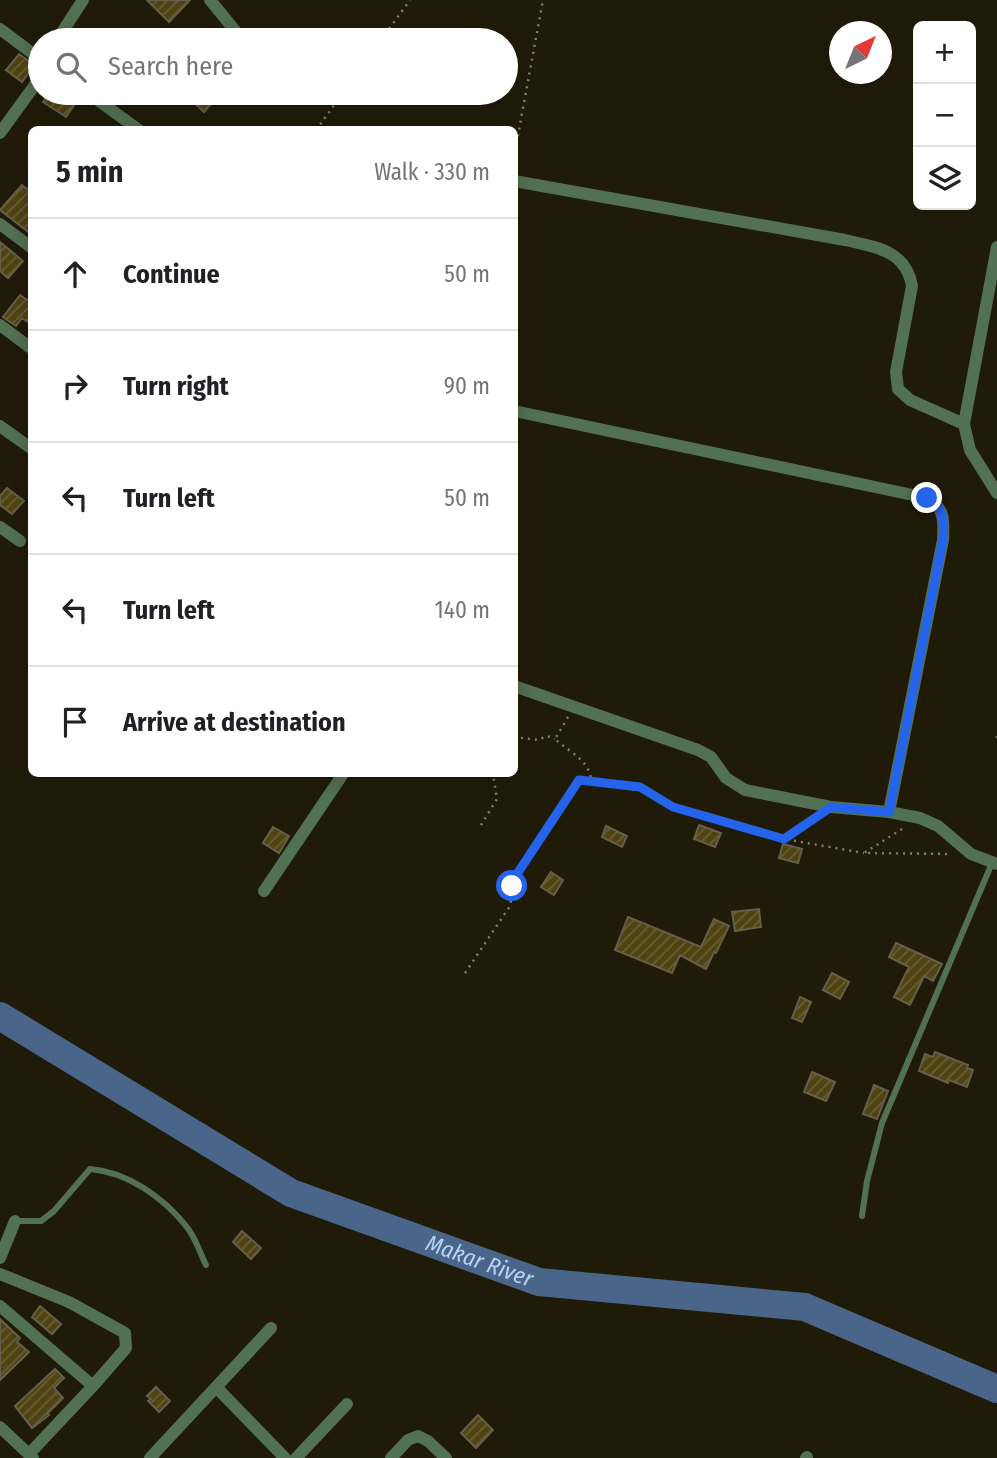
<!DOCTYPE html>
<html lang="en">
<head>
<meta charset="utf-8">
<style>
	:root { --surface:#fff; --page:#f6f6f6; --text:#202124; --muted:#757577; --line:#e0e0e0 }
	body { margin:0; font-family:"Fira Sans Condensed",sans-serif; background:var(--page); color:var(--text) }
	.controls { position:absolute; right:21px; top:21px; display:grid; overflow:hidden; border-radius:10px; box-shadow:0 4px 18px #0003 }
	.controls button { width:63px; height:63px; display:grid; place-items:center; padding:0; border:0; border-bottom:2px solid var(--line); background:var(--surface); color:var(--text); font:35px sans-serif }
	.compass { position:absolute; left:829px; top:21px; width:63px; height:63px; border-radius:50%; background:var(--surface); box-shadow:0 4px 18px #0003; rotate:43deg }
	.stop { position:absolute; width:21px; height:21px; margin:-16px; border:5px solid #2563eb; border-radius:50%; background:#fff }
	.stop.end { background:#2563eb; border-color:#fff; box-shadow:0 2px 7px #0008 }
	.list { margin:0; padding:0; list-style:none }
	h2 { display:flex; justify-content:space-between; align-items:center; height:91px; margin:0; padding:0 28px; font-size:30px }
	h2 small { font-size:23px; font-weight:400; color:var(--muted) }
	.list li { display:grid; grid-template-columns:46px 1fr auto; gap:21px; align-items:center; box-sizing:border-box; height:112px; padding:0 28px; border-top:2px solid var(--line) }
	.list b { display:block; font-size:26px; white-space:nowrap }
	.list em { font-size:23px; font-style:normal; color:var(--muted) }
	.icon { flex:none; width:38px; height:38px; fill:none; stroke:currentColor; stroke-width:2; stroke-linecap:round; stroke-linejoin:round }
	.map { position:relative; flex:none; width:997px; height:1458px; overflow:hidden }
	.search { position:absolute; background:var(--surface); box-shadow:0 4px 18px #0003; left:28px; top:28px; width:490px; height:77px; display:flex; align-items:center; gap:18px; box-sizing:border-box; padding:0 24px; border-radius:38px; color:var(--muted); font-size:26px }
	.panel { position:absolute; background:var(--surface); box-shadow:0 4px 18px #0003; left:28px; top:126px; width:490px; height:651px; border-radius:10px }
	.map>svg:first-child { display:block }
</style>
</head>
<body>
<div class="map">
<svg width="997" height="1458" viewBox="0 0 997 1458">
	<defs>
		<pattern id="building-hatch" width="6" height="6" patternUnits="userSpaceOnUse" patternTransform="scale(1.75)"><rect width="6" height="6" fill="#504312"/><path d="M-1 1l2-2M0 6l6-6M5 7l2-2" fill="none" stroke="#695e34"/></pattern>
	</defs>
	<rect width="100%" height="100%" fill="#201b09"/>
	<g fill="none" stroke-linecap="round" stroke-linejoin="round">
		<!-- river -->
		<path stroke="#4a658a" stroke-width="28" id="s1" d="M 0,1016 L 291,1193 L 539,1282 L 805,1307 L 997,1389"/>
	</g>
	<!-- building -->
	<path fill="url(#building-hatch)" stroke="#645e4a" stroke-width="2" d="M 147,0 L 190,0 L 169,22 Z
		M 19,54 L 34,65 L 22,82 L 6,70 Z
		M 50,93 L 65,93 L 77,101 L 66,117 L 43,102 Z
		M 184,93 L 221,93 L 204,112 Z
		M 22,185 L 32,193 L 32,235 L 0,210 Z
		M 0,242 L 23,261 L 8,278 L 0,271 Z
		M 20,295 L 32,303 L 32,325 L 22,318 L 16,326 L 3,317 Z
		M 7,488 L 24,501 L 12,514 L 0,505 L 0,496 Z
		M 699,825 L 721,833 L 715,847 L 694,839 Z
		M 606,826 L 627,836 L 622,847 L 602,837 Z
		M 273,827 L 289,836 L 279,853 L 263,843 Z
		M 783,844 L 802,849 L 798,863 L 779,858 Z
		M 551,872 L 563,880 L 554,895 L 541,887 Z
		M 759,909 L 761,927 L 735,931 L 732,912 Z
		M 628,917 L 701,947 L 714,919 L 729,926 L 716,953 L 714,952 L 706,969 L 680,955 L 672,973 L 615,950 Z
		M 896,943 L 942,964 L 933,981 L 924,976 L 910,1005 L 894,997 L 909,967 L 889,957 Z
		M 832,973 L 849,982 L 840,999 L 823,990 Z
		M 800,997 L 811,1002 L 802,1022 L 792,1018 Z
		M 935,1052 L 968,1065 L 967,1068 L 973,1070 L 967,1087 L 949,1080 L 948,1083 L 919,1071 L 925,1054 L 933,1057 Z
		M 812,1072 L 835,1082 L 826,1101 L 804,1092 Z
		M 874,1085 L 888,1091 L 877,1119 L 863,1114 Z
		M 242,1231 L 261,1248 L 251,1259 L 233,1242 Z
		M 40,1306 L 61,1324 L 52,1334 L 32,1317 Z
		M 0,1319 L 20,1338 L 17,1342 L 29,1352 L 0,1380 Z
		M 55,1369 L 64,1378 L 54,1388 L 63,1398 L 47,1414 L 49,1415 L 32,1428 L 15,1406 Z
		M 156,1387 L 170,1401 L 159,1412 L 148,1401 L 151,1399 L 147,1396 Z
		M 478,1415 L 493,1430 L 476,1448 L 461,1433 Z"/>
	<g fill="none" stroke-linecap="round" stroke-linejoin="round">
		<!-- path -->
		<path stroke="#817c6e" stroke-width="2.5" stroke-dasharray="2 5" stroke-linecap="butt" d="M 381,40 L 410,0
			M 316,130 L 343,93
			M 514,157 L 543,0
			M 568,717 L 555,739 C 569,752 590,760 591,781
			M 997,736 L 997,739
			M 514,737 L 538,740 L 547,736 L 555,739
			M 816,817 L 784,839 L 864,853
			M 481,825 L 497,799 L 493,774
			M 902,829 L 864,853 L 950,854
			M 465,973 L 510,906 L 515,877 L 579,780 L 640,787 L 673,807 L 784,839"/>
		<!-- service -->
		<path stroke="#527052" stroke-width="6" d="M 862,1216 L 867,1181 L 882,1123 L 992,863
			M 15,1221 L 41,1221 L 54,1211 L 90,1169 C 127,1172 163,1197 186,1226 C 195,1236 200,1253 206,1265"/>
		<!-- minor -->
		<path stroke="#527052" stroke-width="12" d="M 210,0 L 237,33 L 240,40
			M 0,29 L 40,59
			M 57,40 L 83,0
			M 88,93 L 139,130
			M 0,133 L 40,78
			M 514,181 L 845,240 C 875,247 906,250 912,286 L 896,372 L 898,389 L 910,400 L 964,424
			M 0,224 L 32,248
			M 997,247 L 964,424 L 970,450 L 997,493
			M 0,325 L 32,349
			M 514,411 L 927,498 C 945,507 944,522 943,540 L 889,812
			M 0,426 L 32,449
			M 0,527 L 20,541
			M 514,686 L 698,750 L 711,757 L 726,778 L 745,790 L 831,807 L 889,812 L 920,818 L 938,826 L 971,854 L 997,864
			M 264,891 L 343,774
			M 0,1258 L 15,1221
			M 0,1274 L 69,1302 L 125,1333 L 126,1348 L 93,1386
			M 0,1306 L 93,1386 L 29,1454
			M 216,1387 L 285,1458
			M 0,1427 L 33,1458
			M 150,1458 L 271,1328
			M 296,1458 L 347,1404
			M 391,1458 L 408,1440 L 418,1436 L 428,1441 L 446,1458
			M 806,1458 L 807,1457"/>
	</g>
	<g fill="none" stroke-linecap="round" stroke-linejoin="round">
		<!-- route -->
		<path stroke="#2563eb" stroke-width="9" d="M 512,886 L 515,877 L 579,780 L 640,787 L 673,807 L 784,839 L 831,807 L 889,812 L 943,540 C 944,522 945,507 927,498"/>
	</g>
	<g text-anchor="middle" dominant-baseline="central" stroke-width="6" stroke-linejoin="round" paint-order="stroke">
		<!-- water labels -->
		<g font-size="23" font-style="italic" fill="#b8d2f7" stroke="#201b09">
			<text stroke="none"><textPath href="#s1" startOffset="541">Makar River</textPath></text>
		</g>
	</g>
</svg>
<div class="controls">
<button>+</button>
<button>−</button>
<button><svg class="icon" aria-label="layers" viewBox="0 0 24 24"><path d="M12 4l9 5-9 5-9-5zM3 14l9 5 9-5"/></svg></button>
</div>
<svg class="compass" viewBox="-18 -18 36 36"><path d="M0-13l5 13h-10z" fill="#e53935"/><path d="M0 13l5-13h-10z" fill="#757577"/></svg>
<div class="stop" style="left:512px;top:886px"></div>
<div class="stop end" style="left:927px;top:498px"></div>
<div class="search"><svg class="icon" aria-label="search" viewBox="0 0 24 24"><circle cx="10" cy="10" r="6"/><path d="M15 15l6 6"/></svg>Search here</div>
<section class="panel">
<h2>5 min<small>Walk · 330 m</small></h2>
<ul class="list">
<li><svg class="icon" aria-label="ahead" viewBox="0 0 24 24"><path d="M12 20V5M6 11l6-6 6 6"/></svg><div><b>Continue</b></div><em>50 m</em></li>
<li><svg class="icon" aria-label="right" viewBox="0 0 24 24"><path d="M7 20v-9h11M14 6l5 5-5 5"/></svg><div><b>Turn right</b></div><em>90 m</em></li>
<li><svg class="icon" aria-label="left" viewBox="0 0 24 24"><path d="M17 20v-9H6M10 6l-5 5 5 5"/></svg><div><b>Turn left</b></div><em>50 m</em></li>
<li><svg class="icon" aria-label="left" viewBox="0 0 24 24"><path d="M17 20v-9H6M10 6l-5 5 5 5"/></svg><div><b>Turn left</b></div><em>140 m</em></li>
<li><svg class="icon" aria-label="arrive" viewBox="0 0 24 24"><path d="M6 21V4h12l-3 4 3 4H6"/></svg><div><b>Arrive at destination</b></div></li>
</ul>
</section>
</div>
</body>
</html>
